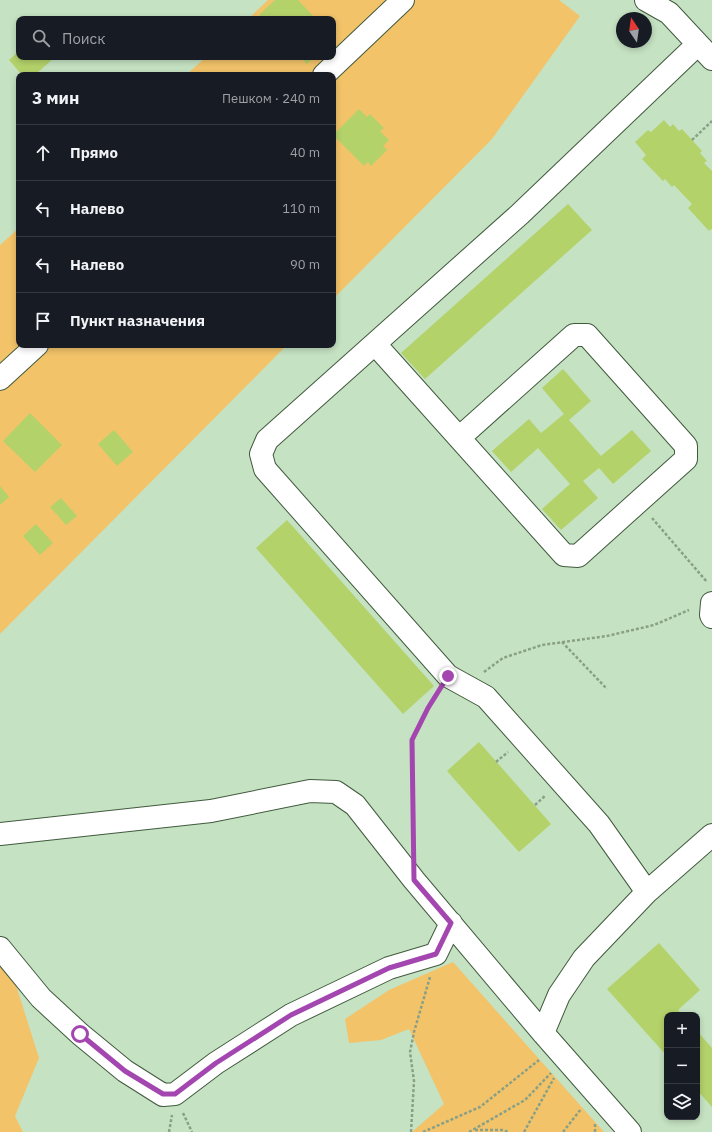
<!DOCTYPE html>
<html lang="ru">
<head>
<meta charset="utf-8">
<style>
	:root { --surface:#171b24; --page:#242831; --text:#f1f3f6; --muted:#9ea1a6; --line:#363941 }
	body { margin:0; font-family:"IBM Plex Sans",sans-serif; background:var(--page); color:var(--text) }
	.controls { position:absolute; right:12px; bottom:12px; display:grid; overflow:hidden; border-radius:8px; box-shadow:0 2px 6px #0003 }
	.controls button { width:36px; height:36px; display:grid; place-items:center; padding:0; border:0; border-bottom:1px solid var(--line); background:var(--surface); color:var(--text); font:20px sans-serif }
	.compass { position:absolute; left:616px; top:12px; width:36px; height:36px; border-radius:50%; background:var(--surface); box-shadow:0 2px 6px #0003; rotate:347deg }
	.stop { position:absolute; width:12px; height:12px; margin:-9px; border:3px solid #a346b0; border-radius:50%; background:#fff }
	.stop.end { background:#a346b0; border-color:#fff; box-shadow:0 1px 4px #0008 }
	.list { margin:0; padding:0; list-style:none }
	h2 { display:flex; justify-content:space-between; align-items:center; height:52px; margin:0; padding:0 16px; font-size:17px }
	h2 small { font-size:13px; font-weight:400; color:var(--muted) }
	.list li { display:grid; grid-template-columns:26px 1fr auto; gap:12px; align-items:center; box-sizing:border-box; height:56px; padding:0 16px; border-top:1px solid var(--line) }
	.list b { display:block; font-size:15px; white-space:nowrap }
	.list em { font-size:13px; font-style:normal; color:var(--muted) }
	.icon { flex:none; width:22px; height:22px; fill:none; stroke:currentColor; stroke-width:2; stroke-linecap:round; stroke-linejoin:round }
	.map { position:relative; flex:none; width:712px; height:1132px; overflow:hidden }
	.search { position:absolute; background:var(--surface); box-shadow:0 2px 6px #0003; left:16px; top:16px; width:320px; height:44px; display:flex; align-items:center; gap:10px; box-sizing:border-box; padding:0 14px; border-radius:8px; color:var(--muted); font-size:15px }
	.panel { position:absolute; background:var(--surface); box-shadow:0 2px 6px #0003; left:16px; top:72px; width:320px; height:276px; border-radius:8px }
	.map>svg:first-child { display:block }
</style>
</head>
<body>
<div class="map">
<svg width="712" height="1132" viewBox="0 0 712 1132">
	<rect width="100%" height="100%" fill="#c5e2c2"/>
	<!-- green -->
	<path fill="#f2c369" d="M 268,0 L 559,0 L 580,16 L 492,139 L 333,299 L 333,75 L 186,75 L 206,57 L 333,57 L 333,19 L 248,19 Z
		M 19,228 L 19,345 L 287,345 L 0,634 L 0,245 Z
		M 453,962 L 604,1132 L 412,1132 L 444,1104 L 409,1029 L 381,1040 L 349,1043 L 345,1019 L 389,990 Z
		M 0,963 L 15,982 L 39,1058 L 15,1116 L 23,1132 L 0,1132 Z"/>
	<!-- building -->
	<path fill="#b4d26a" d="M 275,0 L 298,0 L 316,19 L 263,19 L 259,15 Z
		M 19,51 L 19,57 L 55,57 L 35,75 L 22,75 L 9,60 Z
		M 300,57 L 314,57 L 307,64 Z
		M 359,109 L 367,117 L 370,114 L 384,128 L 380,131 L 389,140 L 383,146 L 387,150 L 371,166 L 368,162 L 364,166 L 333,135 Z
		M 664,120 L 670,127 L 673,124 L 679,131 L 682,129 L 702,151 L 700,153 L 707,161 L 704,163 L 712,171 L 712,230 L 711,229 L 709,231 L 688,208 L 692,204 L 674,185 L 672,187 L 665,179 L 663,181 L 642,159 L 646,155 L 635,142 L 648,130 L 651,132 Z
		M 568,204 L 592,230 L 425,379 L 401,353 Z
		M 563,369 L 591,401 L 569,420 L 601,456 L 632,430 L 651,451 L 613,484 L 599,468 L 583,481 L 598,498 L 561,530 L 542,509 L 570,484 L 538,448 L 511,472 L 492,451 L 529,419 L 541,433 L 564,414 L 542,388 Z
		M 30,413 L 62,445 L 35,472 L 3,441 Z
		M 114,430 L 133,452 L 117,466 L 98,444 Z
		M 0,486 L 9,497 L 0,505 Z
		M 61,498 L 77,516 L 66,525 L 50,507 Z
		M 287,520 L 434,686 L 403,714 L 256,548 Z
		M 36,524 L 53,543 L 40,555 L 23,536 Z
		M 479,742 L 551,824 L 519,852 L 447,771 Z
		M 659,943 L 700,990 L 678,1010 L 683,1015 L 667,1015 L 667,1056 L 607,989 Z
		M 697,1031 L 712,1048 L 712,1107 L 697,1090 Z"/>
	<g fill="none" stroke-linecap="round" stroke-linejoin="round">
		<!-- minor casing -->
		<g stroke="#415a3e" stroke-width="24">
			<path id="minor" d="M 646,0 L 669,13 L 712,59
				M 324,75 L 403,0
				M 375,344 L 564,555 L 578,556 L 686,459 L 686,446 L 587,335 L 574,335 L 459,438
				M 0,379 L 37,345
				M 712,603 L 711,615 L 712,617
				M 0,834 L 211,811 L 310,791 L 336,792 L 355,805 L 414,880 L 543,1033 L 630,1132
				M 647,892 L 599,824 L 486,697 L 448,676 L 265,469 L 261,454 L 267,440 L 520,214 L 698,44
				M 0,948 L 41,998 L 80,1034 L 125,1071 L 163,1095 L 175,1094 L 216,1063 L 291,1015 L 389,968 L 436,954 L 451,923
				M 543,1033 L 559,995 L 584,958 L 647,892 L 712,835"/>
		</g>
		<!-- path -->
		<path stroke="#89a087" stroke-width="2.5" stroke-dasharray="3 2" stroke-linecap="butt" d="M 692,140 L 712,121
			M 652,518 L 707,582
			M 562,642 L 607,689
			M 484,672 L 503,658 L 542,645 L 607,636 L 654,625 L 689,610
			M 496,762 L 508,752
			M 535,805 L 546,795
			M 413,844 L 412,740 L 428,708 L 437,693
			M 183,1113 L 192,1132
			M 475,1130 L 503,1130 L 508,1132
			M 169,1132 L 172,1115
			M 411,1132 L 414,1081 L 410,1052 L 414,1032 L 430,977
			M 423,1132 L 480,1107 L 539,1060
			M 469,1132 L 525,1100 L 551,1073
			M 524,1132 L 554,1078
			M 563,1132 L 581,1109
			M 595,1132 L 595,1124"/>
		<!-- minor -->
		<use href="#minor" stroke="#fff" stroke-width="22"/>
	</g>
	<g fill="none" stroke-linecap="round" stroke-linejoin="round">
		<!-- route -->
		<path stroke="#a346b0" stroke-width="5" d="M 80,1034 L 125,1071 L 163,1094 L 175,1094 L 216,1063 L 291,1015 L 389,968 L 436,954 L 451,923 L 414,880 L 412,740 L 428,708 L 448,676"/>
	</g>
</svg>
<div class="controls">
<button>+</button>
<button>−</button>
<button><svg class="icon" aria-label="layers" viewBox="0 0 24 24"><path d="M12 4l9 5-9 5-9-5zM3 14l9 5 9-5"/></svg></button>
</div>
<svg class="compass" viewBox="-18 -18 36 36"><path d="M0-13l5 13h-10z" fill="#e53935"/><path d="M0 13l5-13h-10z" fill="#9ea1a6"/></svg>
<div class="stop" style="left:80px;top:1034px"></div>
<div class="stop end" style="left:448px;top:676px"></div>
<div class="search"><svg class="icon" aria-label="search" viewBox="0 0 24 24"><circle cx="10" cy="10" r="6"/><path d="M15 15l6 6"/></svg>Поиск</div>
<section class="panel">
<h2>3 мин<small>Пешком · 240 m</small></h2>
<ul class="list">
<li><svg class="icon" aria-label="ahead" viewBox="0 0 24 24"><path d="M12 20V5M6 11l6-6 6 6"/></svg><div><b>Прямо</b></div><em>40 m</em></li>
<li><svg class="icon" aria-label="left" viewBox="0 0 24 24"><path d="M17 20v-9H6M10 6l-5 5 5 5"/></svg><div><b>Налево</b></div><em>110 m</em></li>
<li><svg class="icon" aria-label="left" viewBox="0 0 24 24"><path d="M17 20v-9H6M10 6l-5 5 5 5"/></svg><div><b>Налево</b></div><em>90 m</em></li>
<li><svg class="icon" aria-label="arrive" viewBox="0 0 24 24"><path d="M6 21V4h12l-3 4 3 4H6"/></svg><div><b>Пункт назначения</b></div></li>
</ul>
</section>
</div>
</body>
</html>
